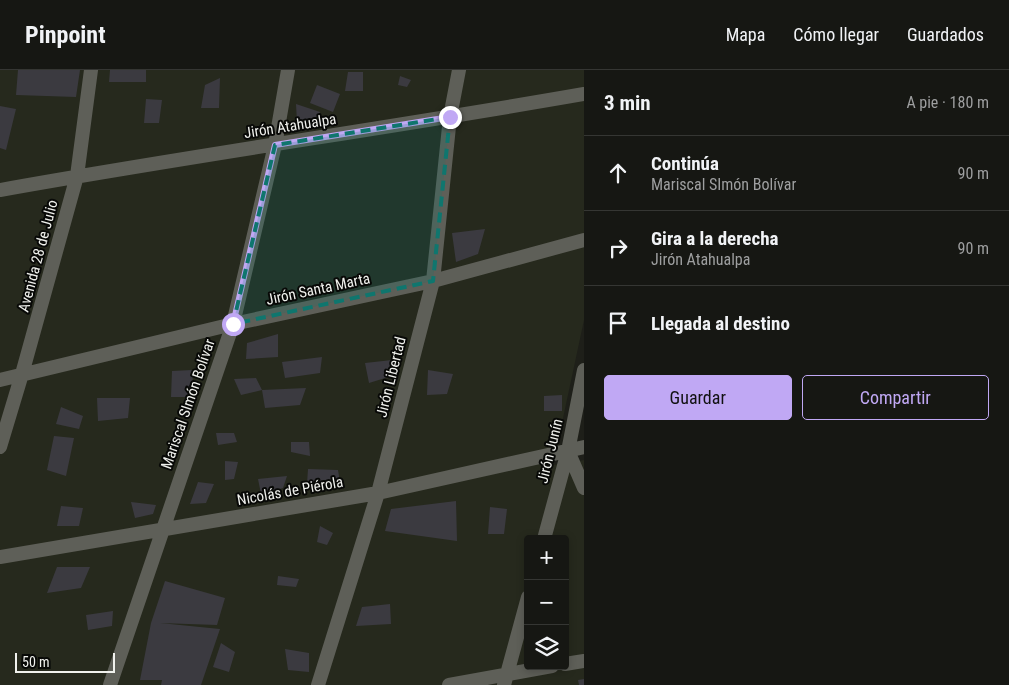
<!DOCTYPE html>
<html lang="es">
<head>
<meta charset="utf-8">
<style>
	:root { --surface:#161713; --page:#1f201c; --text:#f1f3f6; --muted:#9e9fa0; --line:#353633; --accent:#c0a8f4 }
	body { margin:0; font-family:"Roboto Condensed",sans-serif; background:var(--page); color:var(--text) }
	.controls { position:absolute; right:15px; bottom:15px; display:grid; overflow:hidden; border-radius:5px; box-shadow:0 2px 8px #0003 }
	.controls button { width:45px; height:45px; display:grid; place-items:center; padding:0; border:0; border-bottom:1px solid var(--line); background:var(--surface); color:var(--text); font:25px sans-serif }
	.scale { position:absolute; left:15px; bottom:12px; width:100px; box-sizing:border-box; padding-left:5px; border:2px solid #f0f1ed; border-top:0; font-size:14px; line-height:18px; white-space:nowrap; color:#f0f1ed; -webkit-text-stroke:4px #080907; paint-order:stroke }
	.stop { position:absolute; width:15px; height:15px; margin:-11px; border:4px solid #c0a8f4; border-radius:50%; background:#fff }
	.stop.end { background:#c0a8f4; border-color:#fff; box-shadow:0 1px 5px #0008 }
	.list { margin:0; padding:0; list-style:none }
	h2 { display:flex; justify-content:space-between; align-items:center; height:65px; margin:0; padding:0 20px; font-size:21px }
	h2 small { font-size:16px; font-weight:400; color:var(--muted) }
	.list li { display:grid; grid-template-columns:32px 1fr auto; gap:15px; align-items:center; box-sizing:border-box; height:75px; padding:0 20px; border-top:1px solid var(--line) }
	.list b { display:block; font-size:19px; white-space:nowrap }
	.list p { margin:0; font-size:16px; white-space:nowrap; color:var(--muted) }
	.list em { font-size:16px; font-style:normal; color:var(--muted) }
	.actions { display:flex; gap:10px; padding:15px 20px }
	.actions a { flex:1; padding:11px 0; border:1px solid var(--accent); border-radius:5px; text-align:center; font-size:18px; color:var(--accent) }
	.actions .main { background:var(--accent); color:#111 }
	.icon { flex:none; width:28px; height:28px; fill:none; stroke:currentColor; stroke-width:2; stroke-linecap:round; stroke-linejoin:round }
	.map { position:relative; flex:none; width:584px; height:615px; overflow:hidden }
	header { display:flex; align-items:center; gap:30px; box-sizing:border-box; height:70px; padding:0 25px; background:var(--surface); border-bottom:1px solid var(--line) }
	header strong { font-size:24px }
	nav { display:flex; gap:28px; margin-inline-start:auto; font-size:18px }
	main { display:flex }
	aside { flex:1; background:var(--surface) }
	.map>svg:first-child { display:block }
</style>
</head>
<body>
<header>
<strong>Pinpoint</strong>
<nav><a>Mapa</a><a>Cómo llegar</a><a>Guardados</a></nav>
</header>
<main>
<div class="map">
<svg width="584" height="615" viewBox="0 0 584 615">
	<rect width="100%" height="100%" fill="#1e1f19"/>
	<!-- built -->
	<path fill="#26291d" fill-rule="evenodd" d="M 0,0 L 584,0 L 584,250 L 553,395 L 584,390 L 584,615 L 0,615 ZM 528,469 L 565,469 L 565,596 L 528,596 Z"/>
	<!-- building -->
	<path fill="#3b3a40" d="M 18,0 L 80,0 L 76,27 L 16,25 Z
		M 110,0 L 146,0 L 146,12 L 109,12 Z
		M 348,2 L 363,2 L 363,21 L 345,21 Z
		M 400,6 L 411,10 L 407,17 L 398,15 Z
		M 220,8 L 219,38 L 201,38 L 205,15 Z
		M 317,15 L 340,24 L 333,42 L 310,33 Z
		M 146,29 L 162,30 L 159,53 L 144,53 Z
		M 296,34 L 320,42 L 313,55 L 297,52 Z
		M 0,36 L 16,39 L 6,80 L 0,78 Z
		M 485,159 L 478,184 L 456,192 L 452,163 Z
		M 278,264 L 278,287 L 246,289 L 247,273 Z
		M 322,287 L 320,303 L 285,308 L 282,292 Z
		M 392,290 L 395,305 L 369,313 L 365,293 Z
		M 192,300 L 194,327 L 171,327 L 172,301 Z
		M 428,300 L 453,304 L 447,324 L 427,325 Z
		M 256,308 L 262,320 L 306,318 L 300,335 L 265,338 L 262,320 L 241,325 L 234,309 Z
		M 562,325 L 562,341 L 544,341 L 544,326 Z
		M 97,328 L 130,328 L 128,348 L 98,351 Z
		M 61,337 L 83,346 L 79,359 L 56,354 Z
		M 216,363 L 234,363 L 237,372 L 218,375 Z
		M 54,366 L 74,368 L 66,406 L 47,400 Z
		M 291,372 L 309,372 L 310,386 L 291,382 Z
		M 225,391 L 238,392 L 234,409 L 225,410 Z
		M 308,399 L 338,400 L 340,412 L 307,414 Z
		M 287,406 L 283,418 L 261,424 L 258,409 Z
		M 198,412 L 214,414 L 206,433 L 190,434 Z
		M 456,431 L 457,471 L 385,461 L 391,439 Z
		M 131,432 L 156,435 L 153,444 L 135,448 Z
		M 61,436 L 83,438 L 79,456 L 57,456 Z
		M 490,437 L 507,439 L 504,464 L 488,464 Z
		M 320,456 L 333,463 L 327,475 L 317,472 Z
		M 57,497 L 90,497 L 81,518 L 47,523 Z
		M 278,506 L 299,509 L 296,517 L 277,515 Z
		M 165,511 L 225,528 L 217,555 L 160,553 L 220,559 L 201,615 L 161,615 L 162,610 L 140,610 L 151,553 Z
		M 390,534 L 391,554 L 356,556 L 362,537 Z
		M 113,541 L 112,556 L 88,560 L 86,545 Z
		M 221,573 L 235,582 L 229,602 L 213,597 Z
		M 285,579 L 309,583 L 309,602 L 288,600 Z
		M 584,609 L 584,615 L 579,615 L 578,610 Z"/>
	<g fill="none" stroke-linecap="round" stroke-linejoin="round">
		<!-- street -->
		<path stroke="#5e5f58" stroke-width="14" d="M 0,120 C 194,85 390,58 584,24
			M 0,310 L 233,254 L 433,211 L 584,170
			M 0,377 L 22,304 L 77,106 L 91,0
			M 568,381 L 584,418
			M 544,469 L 568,381 L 584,300
			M 0,487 L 378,423 L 584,377
			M 565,594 L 584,591
			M 110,615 L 233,254 L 275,75 L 288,0
			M 318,615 L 378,423 L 433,211 L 450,47 L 459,0
			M 449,615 L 552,596
			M 504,615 L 528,527"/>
	</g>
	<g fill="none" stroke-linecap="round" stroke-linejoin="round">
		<!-- route -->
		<path stroke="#c0a8f4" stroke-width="6" d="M 233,254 L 275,75 L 450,47"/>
	</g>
	<!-- marked area -->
	<path fill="#0f766e" fill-opacity="0.2" stroke="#0f766e" stroke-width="4" stroke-dasharray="10 6" stroke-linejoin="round" d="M 450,47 L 433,211 L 233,254 L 275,75 Z"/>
	<g text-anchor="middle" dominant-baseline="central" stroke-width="4" stroke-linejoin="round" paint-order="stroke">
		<!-- street labels -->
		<g font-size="15" fill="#f0f1ed" stroke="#080907">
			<text transform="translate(290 56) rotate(-9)">Jirón Atahualpa</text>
			<text transform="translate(38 186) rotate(-75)">Avenida 28 de Julio</text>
			<text transform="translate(318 219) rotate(-12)">Jirón Santa Marta</text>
			<text transform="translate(391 307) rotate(-76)">Jirón Libertad</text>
			<text transform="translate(188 334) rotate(-71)">Mariscal SImón Bolívar</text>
			<text transform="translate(550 381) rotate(-76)">Jirón Junín</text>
			<text transform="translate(290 421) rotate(-10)">Nicolás de Piérola</text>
		</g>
	</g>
</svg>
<div class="controls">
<button>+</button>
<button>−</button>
<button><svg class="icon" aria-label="layers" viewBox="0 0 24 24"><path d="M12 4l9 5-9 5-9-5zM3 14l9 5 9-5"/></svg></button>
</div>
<div class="scale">50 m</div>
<div class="stop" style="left:233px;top:254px"></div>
<div class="stop end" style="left:450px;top:47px"></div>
</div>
<aside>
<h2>3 min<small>A pie · 180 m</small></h2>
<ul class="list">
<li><svg class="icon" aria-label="ahead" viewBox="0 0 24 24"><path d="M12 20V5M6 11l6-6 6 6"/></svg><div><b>Continúa</b><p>Mariscal SImón Bolívar</p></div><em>90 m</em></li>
<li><svg class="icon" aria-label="right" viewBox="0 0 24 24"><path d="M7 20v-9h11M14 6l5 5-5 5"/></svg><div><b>Gira a la derecha</b><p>Jirón Atahualpa</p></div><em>90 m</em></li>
<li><svg class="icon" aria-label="arrive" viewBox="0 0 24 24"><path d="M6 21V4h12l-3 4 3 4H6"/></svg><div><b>Llegada al destino</b></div></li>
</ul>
<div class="actions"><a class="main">Guardar</a><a>Compartir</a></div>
</aside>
</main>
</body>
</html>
